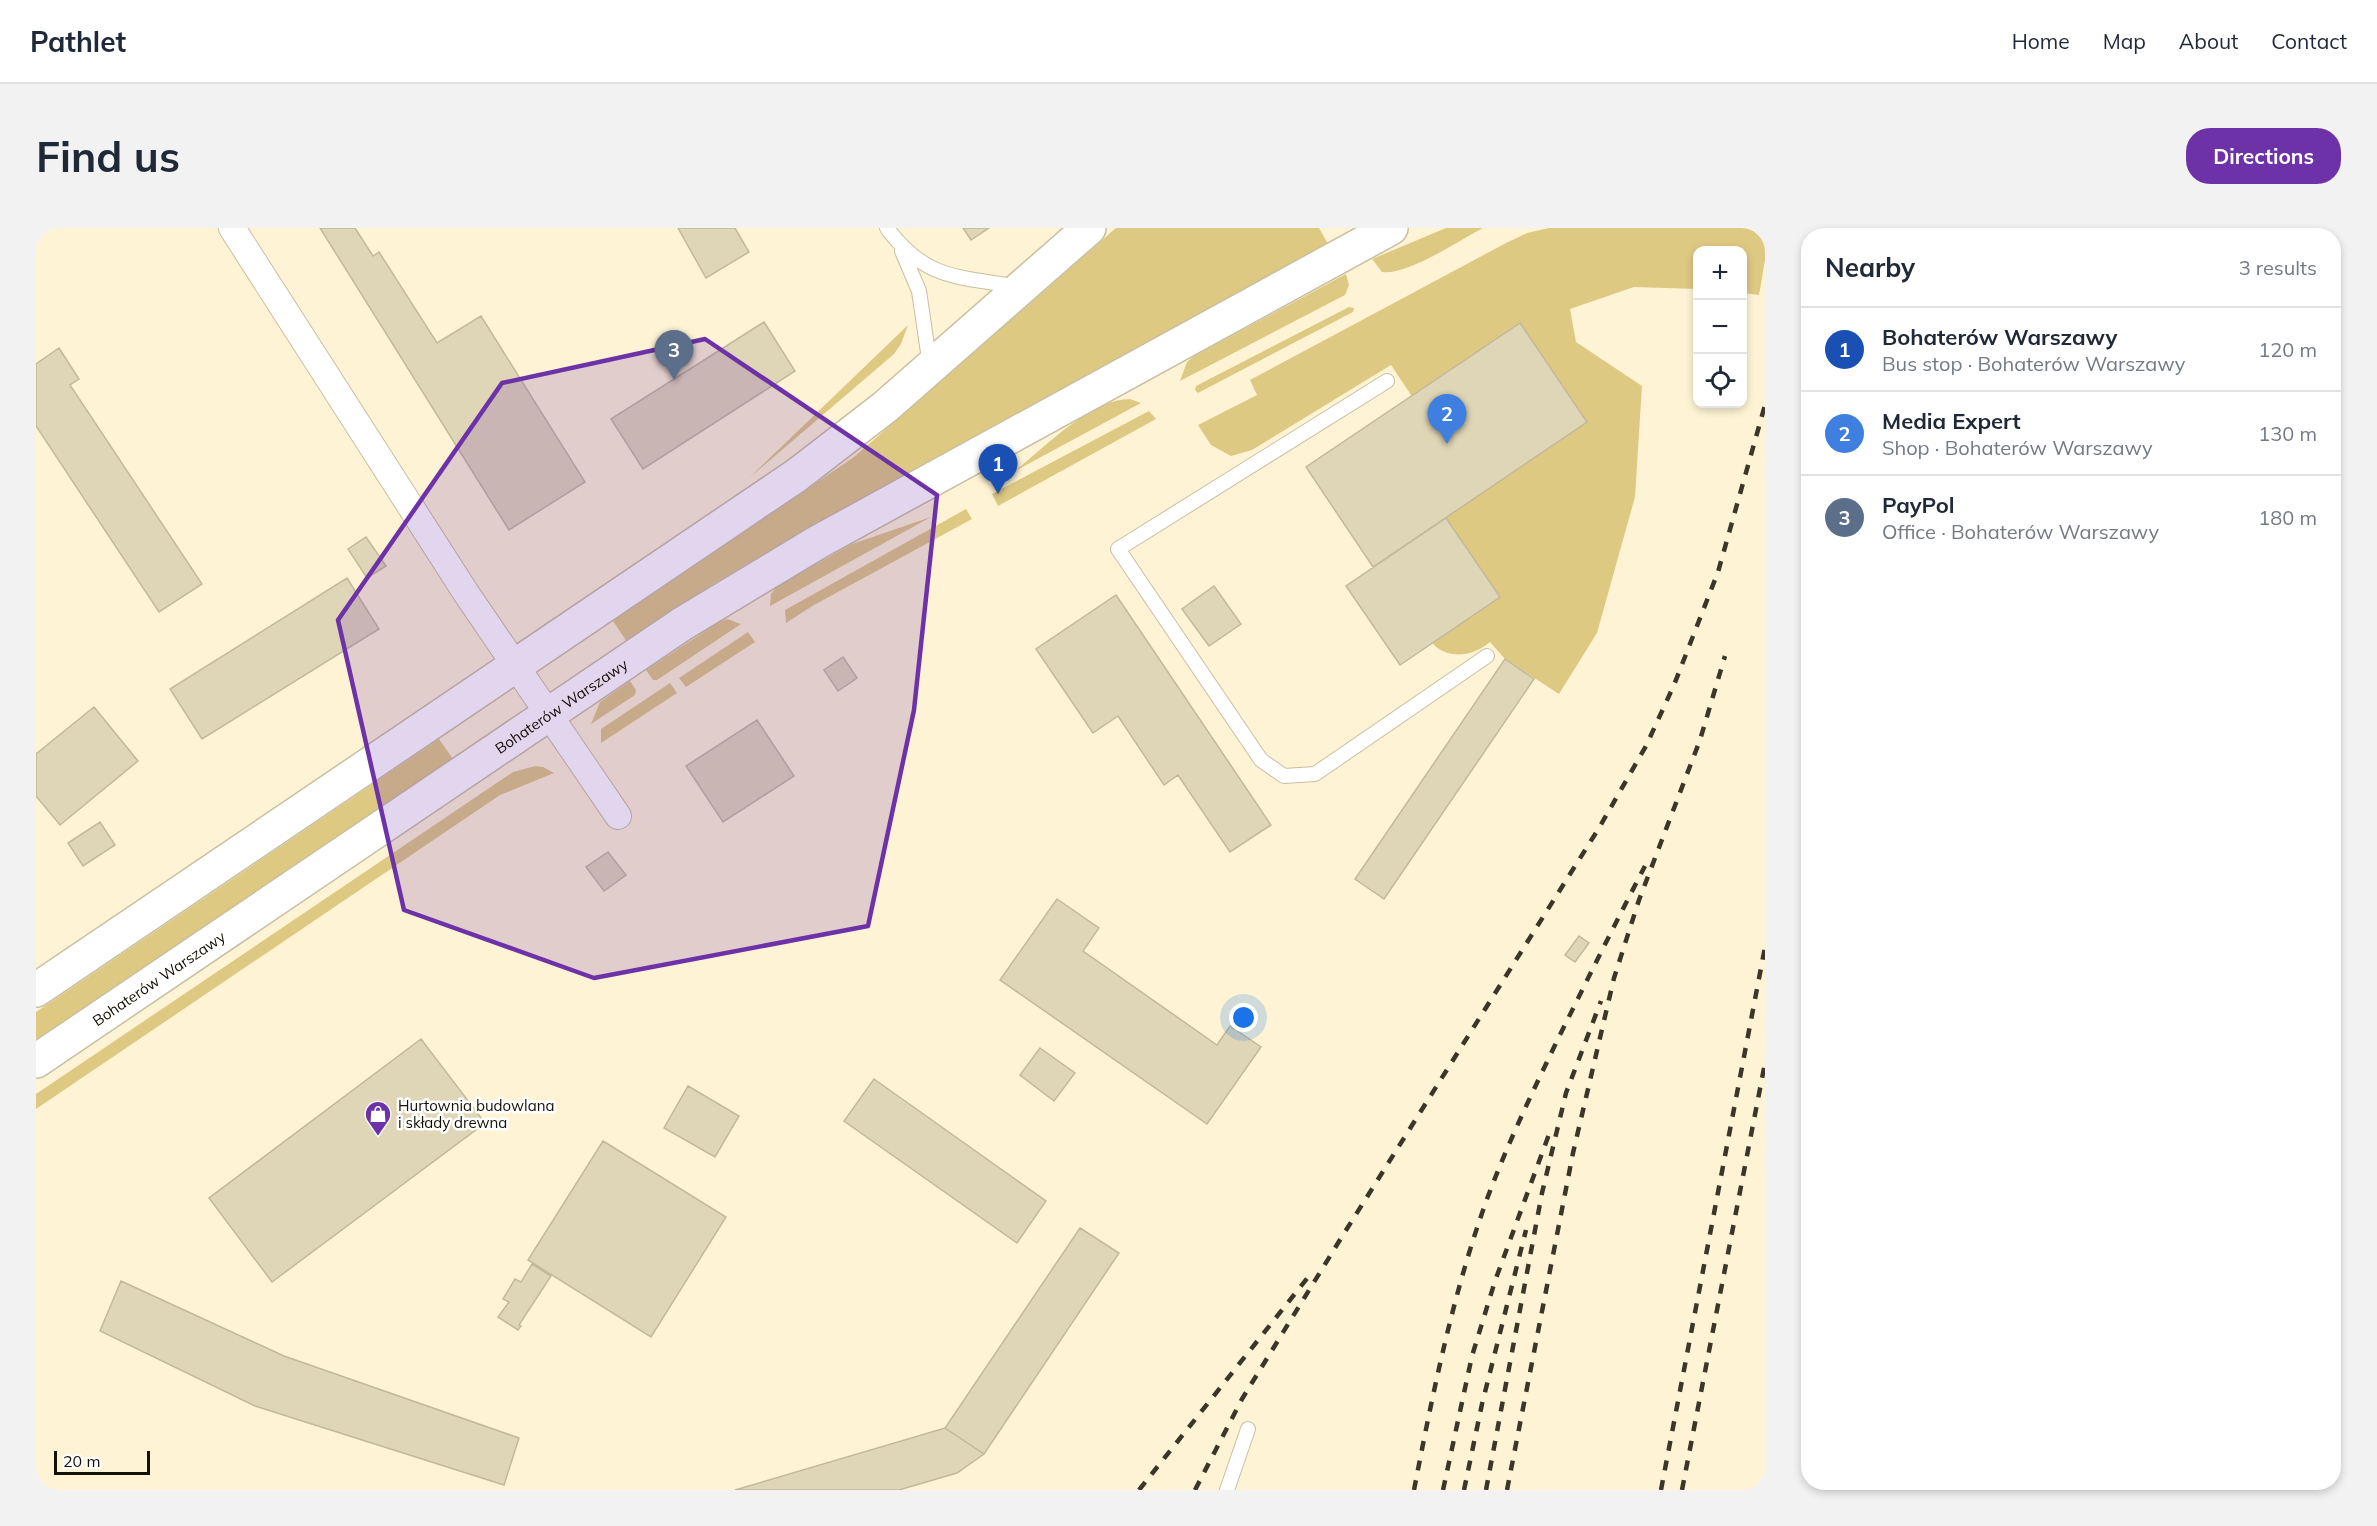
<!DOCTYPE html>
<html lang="en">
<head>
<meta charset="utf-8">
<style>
	:root { --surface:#fff; --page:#f2f2f3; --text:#1f2937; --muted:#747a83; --line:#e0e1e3; --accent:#6e32a8 }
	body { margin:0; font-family:Mulish,sans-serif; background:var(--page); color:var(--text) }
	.controls { position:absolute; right:18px; top:18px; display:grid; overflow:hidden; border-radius:12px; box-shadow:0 3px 9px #0003 }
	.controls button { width:54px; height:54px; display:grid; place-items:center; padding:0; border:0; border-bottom:2px solid var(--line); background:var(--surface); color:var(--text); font:30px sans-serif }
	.scale { position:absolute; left:18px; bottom:15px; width:96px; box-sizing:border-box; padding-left:6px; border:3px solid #141106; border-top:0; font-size:16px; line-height:21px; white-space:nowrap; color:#141106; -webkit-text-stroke:4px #fff; paint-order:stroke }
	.you { position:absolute; left:1208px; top:790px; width:21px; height:21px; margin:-15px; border:4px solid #fff; border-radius:50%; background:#1a73e8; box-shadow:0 0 0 9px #1a73e833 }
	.badge { display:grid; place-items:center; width:39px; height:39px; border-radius:50%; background:var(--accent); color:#fff; font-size:20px; font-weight:700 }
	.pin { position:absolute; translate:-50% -50px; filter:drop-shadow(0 2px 3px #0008) }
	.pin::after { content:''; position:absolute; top:32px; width:21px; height:18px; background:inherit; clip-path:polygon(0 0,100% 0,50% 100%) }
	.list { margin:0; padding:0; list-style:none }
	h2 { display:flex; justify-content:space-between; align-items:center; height:78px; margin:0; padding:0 24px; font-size:26px }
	h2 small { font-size:20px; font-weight:400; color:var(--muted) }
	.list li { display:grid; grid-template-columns:39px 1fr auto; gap:18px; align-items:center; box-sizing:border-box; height:84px; padding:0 24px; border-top:2px solid var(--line) }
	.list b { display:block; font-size:22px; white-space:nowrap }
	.list p { margin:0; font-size:20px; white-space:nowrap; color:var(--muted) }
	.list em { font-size:20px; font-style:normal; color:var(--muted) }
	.icon { flex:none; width:33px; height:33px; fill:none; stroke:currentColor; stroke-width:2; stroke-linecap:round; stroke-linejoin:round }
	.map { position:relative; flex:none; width:1729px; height:1262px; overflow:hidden; border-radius:24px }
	header { display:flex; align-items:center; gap:36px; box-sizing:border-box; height:84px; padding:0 30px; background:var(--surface); border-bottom:2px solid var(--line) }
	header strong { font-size:28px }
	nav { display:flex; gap:33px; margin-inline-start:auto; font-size:21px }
	.intro { display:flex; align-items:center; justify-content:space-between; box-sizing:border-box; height:144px; padding:0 36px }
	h1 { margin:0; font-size:42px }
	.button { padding:15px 27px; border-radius:24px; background:var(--accent); color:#fff; font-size:21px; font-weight:700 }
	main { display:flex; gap:36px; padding:0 36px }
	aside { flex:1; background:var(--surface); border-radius:24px; box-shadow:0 3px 9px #0003 }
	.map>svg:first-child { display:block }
</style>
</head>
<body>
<header>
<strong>Pathlet</strong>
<nav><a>Home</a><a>Map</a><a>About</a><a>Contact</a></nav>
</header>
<div class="intro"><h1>Find us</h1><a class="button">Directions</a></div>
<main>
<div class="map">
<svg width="1729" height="1262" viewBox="0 0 1729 1262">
	<rect width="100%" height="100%" fill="#fef4d5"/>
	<!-- green -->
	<path fill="#dec983" d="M 1080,0 L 1283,0 L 1292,16 L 772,300 L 674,358 L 591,414 L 577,393 L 818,229 Z
		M 1410,0 L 1447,0 C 1424,12 1371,48 1346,44 L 1336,31 Z
		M 1513,0 L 1729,0 L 1729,32 L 1723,67 L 1707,65 L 1706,22 L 1662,22 L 1661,61 L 1598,59 L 1534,81 L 1540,114 L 1606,158 L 1599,269 L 1561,405 L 1523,466 L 1469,431 L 1454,414 C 1436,429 1412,432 1396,415 L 1463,369 L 1410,290 L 1442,267 L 1355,137 L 1216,222 L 1195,228 L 1175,217 L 1162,197 L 1221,167 L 1214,152 L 1470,15 L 1491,5 Z
		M 1310,46 L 1313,57 L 1309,67 L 1144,153 L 1151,134 L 1158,128 Z
		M 1313,79 L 1318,80 L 1317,84 L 1162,165 L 1159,162 L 1160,158 Z
		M 872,97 L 865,116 L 858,126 L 713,250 Z
		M 1094,171 L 1105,175 L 979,243 C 1008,220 1055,171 1094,171 Z
		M 1113,183 L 1120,191 L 962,278 L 956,266 Z
		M 930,281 L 936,291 L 778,377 L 750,395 L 749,382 Z
		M 895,289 L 734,378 L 735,366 L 741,358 L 816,316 Z
		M 691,391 L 705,396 L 621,452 L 617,452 L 610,442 L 683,394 Z
		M 712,404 L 719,414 L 650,459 L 643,450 Z
		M 594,453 L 600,462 L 599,467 L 555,496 L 564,474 Z
		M 634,455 L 641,465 L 565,515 L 565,501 Z
		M 403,511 L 417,531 L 0,812 L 0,784 Z
		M 499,538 L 507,539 L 518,545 L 464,567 L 0,881 L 0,866 L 477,544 Z"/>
	<!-- building -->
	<path fill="#dfd6b7" stroke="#c2b99b" stroke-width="1.5" d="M 284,0 L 319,0 L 337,28 L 343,24 L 401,115 L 445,88 L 549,254 L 473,302 Z
		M 642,0 L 699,0 L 713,24 L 670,50 Z
		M 927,0 L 953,0 L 935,12 Z
		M 728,94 L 759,143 L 607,241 L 575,191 Z
		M 1484,95 L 1551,194 L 1337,339 L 1270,239 Z
		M 23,120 L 43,151 L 34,157 L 166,356 L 123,384 L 0,198 L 0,136 Z
		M 1410,290 L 1464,369 L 1364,437 L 1310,358 Z
		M 330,309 L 350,338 L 331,350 L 312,321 Z
		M 311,350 L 343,401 L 166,511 L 134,461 Z
		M 1178,358 L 1205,396 L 1173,418 L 1146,381 Z
		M 1080,367 L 1235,597 L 1194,624 L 1142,547 L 1128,557 L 1082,488 L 1057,505 L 1000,421 Z
		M 807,429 L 821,450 L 802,463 L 788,442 Z
		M 1469,431 L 1498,451 L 1348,671 L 1319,651 Z
		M 58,479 L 102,533 L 24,597 L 0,568 L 0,526 Z
		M 721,492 L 758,548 L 687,594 L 650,538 Z
		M 64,594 L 79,617 L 47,638 L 32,615 Z
		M 572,624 L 590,647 L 568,663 L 550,639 Z
		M 1021,671 L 1063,700 L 1047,723 L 1181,817 L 1194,798 L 1225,819 L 1171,896 L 964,752 Z
		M 1543,708 L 1553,715 L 1539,734 L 1529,727 Z
		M 385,811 L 449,895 L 236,1054 L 173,970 Z
		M 1004,820 L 1039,845 L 1018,873 L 984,847 Z
		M 838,851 L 1010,973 L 981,1015 L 808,893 Z
		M 652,858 L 703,888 L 679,929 L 628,900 Z
		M 567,913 L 690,989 L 615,1109 L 492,1032 Z
		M 1044,1000 L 1083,1025 L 948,1226 L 909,1200 Z
		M 496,1036 L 515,1048 L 483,1097 L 485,1098 L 482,1102 L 462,1089 L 473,1074 L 467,1071 L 479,1051 L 485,1054 Z
		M 85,1053 L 248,1128 L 483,1210 L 468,1257 L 219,1178 L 64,1103 Z
		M 909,1200 L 948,1226 L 921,1245 L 863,1262 L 699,1262 Z"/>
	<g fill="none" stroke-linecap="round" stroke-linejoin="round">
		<!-- lane casing -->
		<g stroke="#c8bfa1" stroke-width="16">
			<path id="lane" d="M 851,0 C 890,53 923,48 983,59
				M 866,23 L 883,63 L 894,138
				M 1351,153 L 1082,321 L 1225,532 L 1248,548 L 1279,546 L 1451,428
				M 1191,1262 L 1212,1201"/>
		</g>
		<!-- street casing -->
		<g stroke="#c8bfa1" stroke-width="28">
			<path id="street" d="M 196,0 L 430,365 L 582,588"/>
		</g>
		<!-- secondary casing -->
		<g stroke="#c8bfa1" stroke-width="36">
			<g id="secondary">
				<path d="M 0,762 L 761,247 L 849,179 L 1053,0"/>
				<path id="s1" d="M 0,833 L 646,396 L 782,314 L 1355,0"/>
			</g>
		</g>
		<!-- lane -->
		<use href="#lane" stroke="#fff" stroke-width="14"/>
		<!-- street -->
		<use href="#street" stroke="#fff" stroke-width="26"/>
		<!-- secondary -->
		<use href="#secondary" stroke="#fff" stroke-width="33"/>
		<!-- rail -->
		<path stroke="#3b3628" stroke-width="4.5" stroke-dasharray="10 10" stroke-linecap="butt" d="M 1103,1262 L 1273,1048
			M 1159,1262 L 1206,1171 L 1307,1007 L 1563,600 L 1610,518 L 1638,457 L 1682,344 L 1729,177
			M 1378,1262 C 1397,1164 1417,1065 1451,971 C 1471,917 1496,865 1521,813 C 1550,754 1579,696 1609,638
			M 1407,1262 L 1436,1128 L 1459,1053 L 1515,901
			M 1428,1262 L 1446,1176 L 1490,1002
			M 1450,1262 L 1506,965 L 1530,865 L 1565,773
			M 1471,1262 L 1537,925 L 1578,750 L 1603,672 L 1664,512 L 1689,428
			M 1625,1262 L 1729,719
			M 1646,1262 L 1729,835"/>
	</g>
	<!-- marked area -->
	<path fill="#6e32a8" fill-opacity="0.2" stroke="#6e32a8" stroke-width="4.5" stroke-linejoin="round" d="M 669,111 L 901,267 L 878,482 L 832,698 L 558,750 L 368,682 L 302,392 L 466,155 Z"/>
	<!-- icons -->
	<defs>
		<g id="shop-pin" transform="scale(1.35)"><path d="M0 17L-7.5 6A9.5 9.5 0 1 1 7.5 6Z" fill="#6e32a8" stroke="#fff"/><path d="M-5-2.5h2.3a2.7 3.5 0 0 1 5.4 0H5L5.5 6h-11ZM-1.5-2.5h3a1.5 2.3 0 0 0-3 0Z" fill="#fff"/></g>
	</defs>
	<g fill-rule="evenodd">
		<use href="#shop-pin" x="342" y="886"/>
	</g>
	<g text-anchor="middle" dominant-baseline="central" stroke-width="5" stroke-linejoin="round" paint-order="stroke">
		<!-- street labels -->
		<g font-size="15" fill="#141106" stroke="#fff">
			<text stroke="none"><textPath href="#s1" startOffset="634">Bohaterów Warszawy</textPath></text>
			<text stroke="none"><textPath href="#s1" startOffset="148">Bohaterów Warszawy</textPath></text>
		</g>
		<!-- poi labels -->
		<g font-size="15" fill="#141106" stroke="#fff" text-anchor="start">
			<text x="362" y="877">Hurtownia budowlana<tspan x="362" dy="17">i składy drewna</tspan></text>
		</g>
	</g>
</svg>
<div class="controls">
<button>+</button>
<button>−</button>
<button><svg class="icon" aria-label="locate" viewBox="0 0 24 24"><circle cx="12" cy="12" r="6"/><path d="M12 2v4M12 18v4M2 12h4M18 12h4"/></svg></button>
</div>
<div class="scale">20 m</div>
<div class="you"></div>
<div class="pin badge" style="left:962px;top:266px;background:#1a4fb4">1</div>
<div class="pin badge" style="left:1411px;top:216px;background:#3f7fe0">2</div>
<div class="pin badge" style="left:638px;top:152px;background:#5c6f8a">3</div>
</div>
<aside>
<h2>Nearby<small>3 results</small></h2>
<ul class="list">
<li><span class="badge" style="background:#1a4fb4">1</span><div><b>Bohaterów Warszawy</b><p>Bus stop · Bohaterów Warszawy</p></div><em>120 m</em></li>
<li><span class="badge" style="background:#3f7fe0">2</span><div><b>Media Expert</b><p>Shop · Bohaterów Warszawy</p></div><em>130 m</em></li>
<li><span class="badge" style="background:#5c6f8a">3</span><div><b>PayPol</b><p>Office · Bohaterów Warszawy</p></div><em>180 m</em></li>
</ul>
</aside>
</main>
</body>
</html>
